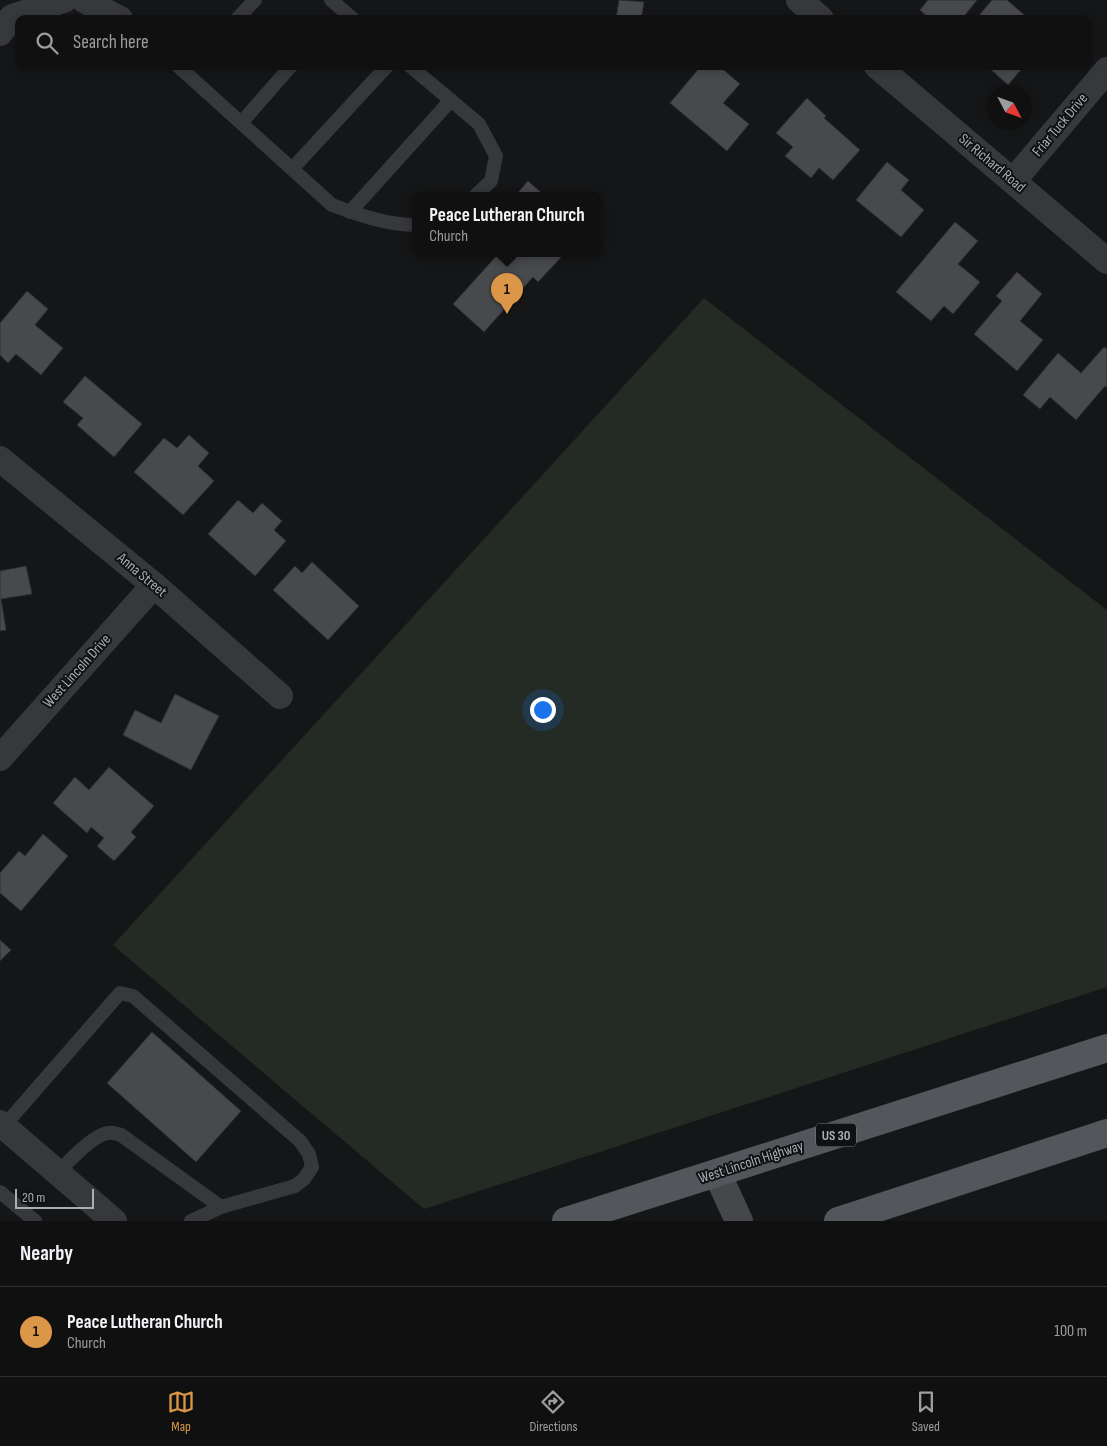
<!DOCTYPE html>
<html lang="en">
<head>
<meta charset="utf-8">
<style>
	:root { --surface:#101011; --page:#19191a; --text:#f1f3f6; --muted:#9c9d9f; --line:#303031; --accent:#dc9648 }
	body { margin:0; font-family:"Sofia Sans Condensed",sans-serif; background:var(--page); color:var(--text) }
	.compass { position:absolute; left:987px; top:85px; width:45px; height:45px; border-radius:50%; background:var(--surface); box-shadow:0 2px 8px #0003; rotate:131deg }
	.scale { position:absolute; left:15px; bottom:12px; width:79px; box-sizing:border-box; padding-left:5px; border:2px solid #a9aeb5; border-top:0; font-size:14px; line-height:18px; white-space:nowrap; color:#a9aeb5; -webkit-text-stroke:4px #101112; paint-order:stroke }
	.you { position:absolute; left:542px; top:709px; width:18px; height:18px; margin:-12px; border:4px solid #fff; border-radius:50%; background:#1a73e8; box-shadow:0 0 0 8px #1a73e833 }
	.badge { display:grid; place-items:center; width:32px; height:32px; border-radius:50%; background:var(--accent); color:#111; font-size:16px; font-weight:700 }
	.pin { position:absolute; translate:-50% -41px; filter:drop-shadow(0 1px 2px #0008) }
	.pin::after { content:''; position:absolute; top:26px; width:18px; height:15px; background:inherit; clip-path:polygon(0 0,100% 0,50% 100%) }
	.popup { position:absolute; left:412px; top:192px; width:190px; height:65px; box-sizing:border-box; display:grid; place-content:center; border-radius:10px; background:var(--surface); filter:drop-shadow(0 1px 4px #0005); font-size:16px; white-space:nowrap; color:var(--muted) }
	.popup b { font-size:19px; color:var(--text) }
	.popup::after { content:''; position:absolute; left:50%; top:100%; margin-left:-10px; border:10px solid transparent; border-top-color:var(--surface) }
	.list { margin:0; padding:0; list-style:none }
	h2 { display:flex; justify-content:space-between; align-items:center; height:65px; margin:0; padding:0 20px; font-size:21px }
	h2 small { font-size:16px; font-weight:400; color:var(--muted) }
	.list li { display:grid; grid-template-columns:32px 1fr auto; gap:15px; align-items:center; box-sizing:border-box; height:90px; padding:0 20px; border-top:1px solid var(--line) }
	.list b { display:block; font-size:19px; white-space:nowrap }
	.list p { margin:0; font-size:16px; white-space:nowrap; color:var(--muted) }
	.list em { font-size:16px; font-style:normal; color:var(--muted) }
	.icon { flex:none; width:28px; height:28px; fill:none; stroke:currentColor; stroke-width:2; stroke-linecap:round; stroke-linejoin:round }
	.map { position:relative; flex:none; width:1107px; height:1221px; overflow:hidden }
	.search { position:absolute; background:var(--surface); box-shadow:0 2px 8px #0003; left:15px; right:15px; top:15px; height:55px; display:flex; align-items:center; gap:12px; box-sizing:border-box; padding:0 18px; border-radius:10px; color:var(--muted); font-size:19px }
	.sheet { height:155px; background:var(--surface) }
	nav { display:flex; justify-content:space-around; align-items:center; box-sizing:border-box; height:70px; border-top:1px solid var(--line); background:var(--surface); font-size:14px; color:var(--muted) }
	nav a { display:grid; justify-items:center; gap:2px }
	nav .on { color:var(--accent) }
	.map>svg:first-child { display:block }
</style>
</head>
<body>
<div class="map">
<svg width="1107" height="1221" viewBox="0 0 1107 1221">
	<rect width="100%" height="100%" fill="#151617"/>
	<!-- green -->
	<path fill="#242b24" d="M 704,298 L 1107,610 L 1107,987 L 424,1209 L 113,945 Z"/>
	<!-- building -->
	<path fill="#47494c" stroke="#303033" d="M 619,0 L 644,2 L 641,19 L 616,19 Z
		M 928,0 L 977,0 L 962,19 L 930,19 L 920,10 Z
		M 992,0 L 1007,0 L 1029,19 L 976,19 Z
		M 701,66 L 719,66 L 740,84 L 723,103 L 749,124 L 727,151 L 670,103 Z
		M 987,66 L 1024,66 L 1008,85 Z
		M 807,98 L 826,116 L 824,118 L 860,150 L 833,180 L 819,168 L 811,178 L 785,156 L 793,147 L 776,133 Z
		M 887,162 L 909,180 L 901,190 L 924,210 L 901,237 L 856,200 Z
		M 528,181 L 544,195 L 516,195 Z
		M 955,222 L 978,241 L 958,264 L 980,282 L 953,314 L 944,306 L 931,321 L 896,292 Z
		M 499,253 L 565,253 L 538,282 L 533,277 L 484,332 L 453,304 Z
		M 1017,272 L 1042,294 L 1020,321 L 1043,340 L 1017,371 L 974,334 L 1002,301 L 996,296 Z
		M 27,291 L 48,309 L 35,325 L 63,348 L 41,375 L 16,354 L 8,363 L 0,355 L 0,323 Z
		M 1104,347 L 1107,349 L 1107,388 L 1105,386 L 1076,420 L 1050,397 L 1040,409 L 1023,395 L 1058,353 L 1081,373 Z
		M 85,376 L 142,424 L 114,457 L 77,425 L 83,418 L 63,402 Z
		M 189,435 L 209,453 L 198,466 L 214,481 L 183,515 L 134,472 L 164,438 L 177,448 Z
		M 238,500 L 253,513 L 262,503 L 282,521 L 274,530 L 286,541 L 255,576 L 208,534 Z
		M 312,562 L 359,606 L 328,640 L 273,590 L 295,566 L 302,573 Z
		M 26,566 L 32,594 L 1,599 L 6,630 L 0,631 L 0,571 Z
		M 175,694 L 219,716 L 191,770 L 123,735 L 135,710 L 161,723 Z
		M 109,767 L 154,806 L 131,832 L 136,837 L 114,861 L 97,846 L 104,838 L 91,827 L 87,833 L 53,803 L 75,777 L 89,790 Z
		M 43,834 L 68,856 L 21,911 L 0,893 L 0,873 L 19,851 L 25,856 Z
		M 0,940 L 11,950 L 0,961 Z
		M 152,1032 L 241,1111 L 196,1162 L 107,1083 Z"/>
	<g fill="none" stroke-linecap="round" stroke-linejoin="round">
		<!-- lane -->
		<path stroke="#37383b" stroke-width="14" d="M 331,0 L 353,19
			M 237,19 L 255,0
			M 178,66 L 332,205 C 359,215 387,225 416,225
			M 410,66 L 479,124 L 496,156 L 491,181 L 476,195
			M 241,123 L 291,66
			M 292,169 L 387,66
			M 350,212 L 451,100
			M 4,1126 L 120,993 L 133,996 L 300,1141 L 309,1154 L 312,1167 L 304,1179 L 295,1186 L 221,1207 L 191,1221
			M 58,1172 C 68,1162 95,1133 109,1133 C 113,1132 118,1134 121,1135 L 221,1207
			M 0,1192 L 35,1221"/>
		<!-- street -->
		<path stroke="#37383b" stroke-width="26" d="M 84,0 L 120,19
			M 799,0 L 821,19
			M 0,33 L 12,17 L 64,0
			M 877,66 L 1107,261
			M 1013,181 L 1107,70
			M 0,459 L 154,585 L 280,696
			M 0,758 L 154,585
			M 0,1123 L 114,1221"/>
		<!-- secondary -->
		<path stroke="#45474b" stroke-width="28" d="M 717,1173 L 739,1221"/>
		<!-- primary -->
		<path stroke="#53565a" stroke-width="28" d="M 566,1221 L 1107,1048
			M 838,1221 L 1107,1133"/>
	</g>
	<g text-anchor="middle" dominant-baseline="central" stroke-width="4" stroke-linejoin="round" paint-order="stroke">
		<!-- shield labels -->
		<rect fill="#101112" stroke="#7b7f84" stroke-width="1" x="816" y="1123.5" width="40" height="23" rx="4"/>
		<g font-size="14" font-weight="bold" fill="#a9aeb5">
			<text x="836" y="1135">US 30</text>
		</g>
		<!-- street labels -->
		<g font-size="15" fill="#a9aeb5" stroke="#101112">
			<text transform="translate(1060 125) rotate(-50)">Friar Tuck Drive</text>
			<text transform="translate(992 163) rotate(40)">Sir Richard Road</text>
			<text transform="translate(142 575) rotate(40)">Anna Street</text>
			<text transform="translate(77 671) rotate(-48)">West Lincoln Drive</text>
			<text transform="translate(751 1162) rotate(-18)">West Lincoln Highway</text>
		</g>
	</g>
</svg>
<svg class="compass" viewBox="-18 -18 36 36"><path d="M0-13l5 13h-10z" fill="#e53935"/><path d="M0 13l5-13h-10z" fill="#9c9d9f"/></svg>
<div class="scale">20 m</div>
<div class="you"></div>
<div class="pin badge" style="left:507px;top:314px">1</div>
<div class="popup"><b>Peace Lutheran Church</b>Church</div>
<div class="search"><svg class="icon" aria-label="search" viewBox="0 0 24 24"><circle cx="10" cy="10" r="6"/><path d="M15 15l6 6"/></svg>Search here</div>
</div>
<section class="sheet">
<h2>Nearby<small></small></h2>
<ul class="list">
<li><span class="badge">1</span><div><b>Peace Lutheran Church</b><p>Church</p></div><em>100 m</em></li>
</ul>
</section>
<nav>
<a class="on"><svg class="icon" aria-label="map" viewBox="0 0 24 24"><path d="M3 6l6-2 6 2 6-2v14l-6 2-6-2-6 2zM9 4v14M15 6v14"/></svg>Map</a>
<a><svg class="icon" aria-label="directions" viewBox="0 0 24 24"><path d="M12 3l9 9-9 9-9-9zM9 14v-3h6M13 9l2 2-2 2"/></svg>Directions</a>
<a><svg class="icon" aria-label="saved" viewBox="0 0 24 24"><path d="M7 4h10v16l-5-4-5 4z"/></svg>Saved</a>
</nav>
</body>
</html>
